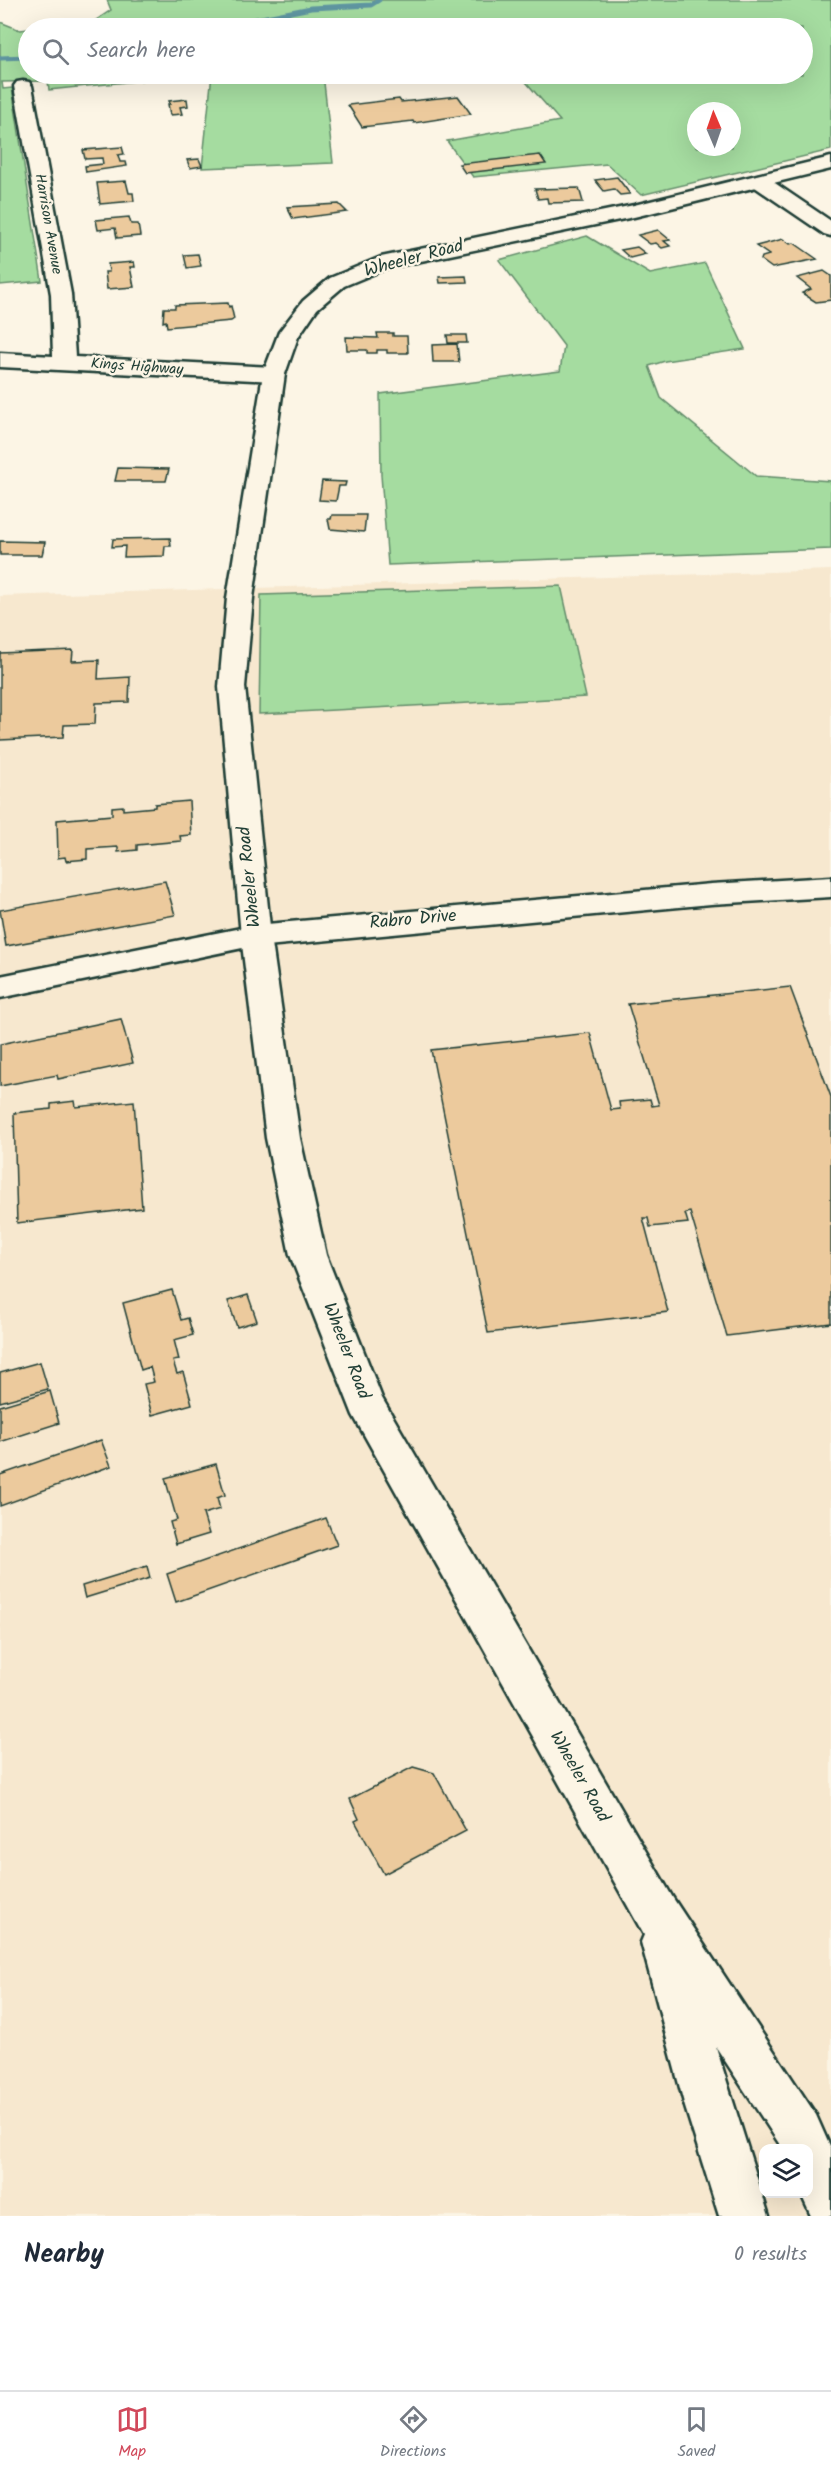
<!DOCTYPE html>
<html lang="en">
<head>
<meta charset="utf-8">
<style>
	:root { --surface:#fff; --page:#f2f2f3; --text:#1f2937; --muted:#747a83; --line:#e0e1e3; --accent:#d1495b }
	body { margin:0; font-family:Kalam,sans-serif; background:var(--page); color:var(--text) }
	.controls { position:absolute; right:18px; bottom:18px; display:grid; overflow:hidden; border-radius:12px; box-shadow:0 6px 24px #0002 }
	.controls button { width:54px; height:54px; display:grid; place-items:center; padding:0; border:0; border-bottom:2px solid var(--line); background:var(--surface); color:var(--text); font:30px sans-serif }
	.compass { position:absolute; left:687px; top:102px; width:54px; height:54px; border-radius:50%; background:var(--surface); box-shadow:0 6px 24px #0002; rotate:358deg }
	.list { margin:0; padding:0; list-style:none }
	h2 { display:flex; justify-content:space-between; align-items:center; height:78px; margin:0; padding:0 24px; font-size:26px }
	h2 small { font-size:20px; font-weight:400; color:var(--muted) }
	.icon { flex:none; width:33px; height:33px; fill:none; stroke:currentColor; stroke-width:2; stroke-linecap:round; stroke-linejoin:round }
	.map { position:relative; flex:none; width:831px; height:2216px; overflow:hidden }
	.search { position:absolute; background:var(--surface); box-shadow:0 6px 24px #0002; left:18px; right:18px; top:18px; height:66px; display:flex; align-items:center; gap:15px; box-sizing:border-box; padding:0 21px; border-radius:33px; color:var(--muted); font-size:22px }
	.sheet { height:174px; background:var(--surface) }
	nav { display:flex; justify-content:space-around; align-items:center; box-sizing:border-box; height:84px; border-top:2px solid var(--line); background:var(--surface); font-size:16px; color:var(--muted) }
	nav a { display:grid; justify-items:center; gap:3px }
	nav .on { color:var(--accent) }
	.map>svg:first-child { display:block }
</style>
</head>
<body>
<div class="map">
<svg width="831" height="2216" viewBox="0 0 831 2216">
	<rect width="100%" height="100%" fill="#fcf5e5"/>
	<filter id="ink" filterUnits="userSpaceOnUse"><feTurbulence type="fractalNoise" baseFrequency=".0167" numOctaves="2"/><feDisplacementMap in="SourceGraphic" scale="12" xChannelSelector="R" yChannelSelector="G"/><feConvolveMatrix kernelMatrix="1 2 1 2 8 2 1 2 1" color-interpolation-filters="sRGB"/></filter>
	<g filter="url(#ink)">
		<!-- built -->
		<path fill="#f7e8cf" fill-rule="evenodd" d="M 831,570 L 831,2216 L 0,2216 L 0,596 ZM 764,2148 L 808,2148 L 808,2194 L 764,2194 Z"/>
		<!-- green -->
		<path fill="#a5dca0" stroke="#628c6a" stroke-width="1.5" fill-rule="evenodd" d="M 107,0 L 831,0 L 831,150 L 641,195 L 607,164 L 473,177 L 447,141 L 560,121 L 519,74 L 802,74 L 802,28 L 180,28 C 158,14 134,25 111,28 C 86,32 59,28 35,28 L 90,24 L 111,10 ZM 696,111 L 732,111 L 732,147 L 696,147 Z
			M 0,22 L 20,30 L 28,29 L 28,74 L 205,74 L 49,90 L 48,81 L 2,82 L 3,89 L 12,88 L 42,281 L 0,285 Z
			M 212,74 L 323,74 L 333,163 L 202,168 Z
			M 587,236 L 650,274 L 705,263 L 745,349 L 665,361 L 649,366 L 661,398 L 756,476 L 831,481 L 831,549 L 388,565 L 381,475 L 380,394 L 560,371 L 564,346 L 499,260 Z
			M 561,586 L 586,697 L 259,714 L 261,595 Z"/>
		<!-- water -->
		<path fill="#89d1ea" stroke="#5f96a1" stroke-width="1.5" d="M 136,22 L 170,22 L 179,28 L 110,28 Z"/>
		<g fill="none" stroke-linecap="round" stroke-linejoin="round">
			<!-- stream -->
			<path stroke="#5f96a1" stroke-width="5" d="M 211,28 L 311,8 L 371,5 L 379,0
				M 0,58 L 28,57"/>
		</g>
		<!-- building -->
		<path fill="#ecca9d" stroke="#1f3d34" stroke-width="1.5" d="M 458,96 L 471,114 L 414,123 L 413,121 L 362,127 L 348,105 L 399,99 L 401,102 Z
			M 187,99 L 188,106 L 180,107 L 182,114 L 170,115 L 168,104 L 170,104 L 169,101 Z
			M 122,147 L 124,154 L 118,155 L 120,162 L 126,162 L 127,166 L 86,172 L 85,166 L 103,164 L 102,158 L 85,159 L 83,150 Z
			M 540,155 L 546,164 L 465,173 L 459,164 Z
			M 199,159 L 202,166 L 190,168 L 187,160 Z
			M 617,177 L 630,194 L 620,195 L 614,189 L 604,191 L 595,180 Z
			M 126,181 L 129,193 L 133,193 L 134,201 L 100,204 L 97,183 Z
			M 579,188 L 583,202 L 548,203 L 547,198 L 538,199 L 535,189 Z
			M 339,204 L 347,212 L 293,219 L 287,207 Z
			M 129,217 L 131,224 L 138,224 L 140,236 L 117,238 L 115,228 L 98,230 L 96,220 Z
			M 658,230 L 670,240 L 664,241 L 670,246 L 662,248 L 656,243 L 650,244 L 638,235 Z
			M 783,239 L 790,244 L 794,243 L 817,259 L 772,268 L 761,260 L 762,257 L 769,255 L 756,246 Z
			M 637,247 L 646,254 L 630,258 L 621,250 Z
			M 198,254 L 201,266 L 187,268 L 184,255 Z
			M 134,262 L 135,267 L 130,267 L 134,287 L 107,289 L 105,272 L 109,272 L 108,264 Z
			M 824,271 L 831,276 L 831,300 L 816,302 L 802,293 L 811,289 L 797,278 Z
			M 466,276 L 467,282 L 440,283 L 439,277 Z
			M 228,303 L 229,307 L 231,306 L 234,319 L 231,321 L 167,327 L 166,321 L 163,322 L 164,308 L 175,308 L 175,305 Z
			M 377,333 L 393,333 L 393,336 L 407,336 L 408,353 L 387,353 L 387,350 L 377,350 L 377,353 L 367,353 L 367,350 L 347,350 L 346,337 L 378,338 Z
			M 447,335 L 466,335 L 467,343 L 448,343 Z
			M 457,344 L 459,362 L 433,362 L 432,345 Z
			M 118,468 L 169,469 L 166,481 L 115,481 Z
			M 322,481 L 346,482 L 345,486 L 339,486 L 336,501 L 319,500 Z
			M 332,515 L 366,515 L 364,532 L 330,529 L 328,519 L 331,519 Z
			M 170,538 L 171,546 L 165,546 L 164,556 L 124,557 L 125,546 L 112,547 L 113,539 Z
			M 0,541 L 45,542 L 42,555 L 0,555 Z
			M 73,650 L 72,661 L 99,660 L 98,679 L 130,677 L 129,702 L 96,703 L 95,724 L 64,725 L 63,737 L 0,740 L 0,653 Z
			M 189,801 L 191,835 L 180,836 L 181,841 L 137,845 L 137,850 L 118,852 L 118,847 L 87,849 L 87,859 L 66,861 L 65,857 L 58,858 L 57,820 L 112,815 L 112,807 L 123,806 L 123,810 L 155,807 L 155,804 Z
			M 165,881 L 175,915 L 6,946 L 0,910 Z
			M 790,987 L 831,1097 L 831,1323 L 727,1336 L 690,1212 L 685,1213 L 688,1223 L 650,1227 L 648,1218 L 643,1218 L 668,1312 L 488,1333 L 431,1050 L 590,1033 L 611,1110 L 620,1109 L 619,1102 L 650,1099 L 652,1106 L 659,1105 L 628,1004 Z
			M 121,1019 L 133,1063 L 58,1079 L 57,1075 L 0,1086 L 0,1044 Z
			M 75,1101 L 76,1107 L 134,1101 L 142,1208 L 17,1223 L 14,1113 L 51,1109 L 51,1104 Z
			M 172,1290 L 181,1320 L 188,1318 L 193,1335 L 174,1340 L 179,1360 L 173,1361 L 177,1374 L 183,1372 L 192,1404 L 152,1415 L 144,1384 L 154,1382 L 150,1367 L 141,1370 L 123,1303 Z
			M 248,1295 L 257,1321 L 237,1327 L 228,1301 Z
			M 40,1362 L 48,1389 L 0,1402 L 0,1373 Z
			M 50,1391 L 59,1423 L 0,1442 L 0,1406 Z
			M 101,1440 L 111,1466 L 0,1506 L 0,1475 Z
			M 216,1464 L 225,1495 L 217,1498 L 220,1509 L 203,1514 L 209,1534 L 176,1544 L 170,1522 L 177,1520 L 165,1478 Z
			M 326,1518 L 337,1545 L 176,1602 L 167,1574 Z
			M 147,1566 L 150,1578 L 85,1598 L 82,1586 Z
			M 413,1767 L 434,1773 L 466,1831 L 384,1874 L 355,1821 L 359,1819 L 350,1799 Z"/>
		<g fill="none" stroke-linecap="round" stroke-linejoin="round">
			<!-- minor casing -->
			<g stroke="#1f3d34" stroke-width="5">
				<path id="minor" d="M 23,81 L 29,82 L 32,86 L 71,294 L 75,357 L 274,367 L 282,369 L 285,374 L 282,379 L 274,381 L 0,367 L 0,353 L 53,356 L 51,294 L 14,86 L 17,82 Z
					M 759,175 L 766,177 L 831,221 L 831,236 L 824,234 L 752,185 L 749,181 L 752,177 Z
					M 831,877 L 831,897 L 711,904 L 256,947 L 245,943 L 241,936 L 245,929 L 256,925 L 711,884 Z"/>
			</g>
			<!-- secondary casing -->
			<g stroke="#1f3d34" stroke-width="5">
				<path id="secondary" d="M 256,925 L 267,929 L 271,936 L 267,943 L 0,998 L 0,976 Z"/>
			</g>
			<!-- primary casing -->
			<g stroke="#1f3d34" stroke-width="5">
				<path id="primary" d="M 831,157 L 831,169 L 634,217 L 387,268 L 344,286 L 317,309 L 298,337 L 285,374 L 253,598 L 245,687 L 271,936 L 300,1138 L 326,1255 L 382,1398 L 673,1898 L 816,2115 L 831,2149 L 831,2216 L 811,2216 L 801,2194 L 808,2194 L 808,2148 L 782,2148 L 716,2047 L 769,2216 L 719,2216 L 685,2107 L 641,1942 L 644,1935 L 353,1415 L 290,1255 L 266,1138 L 241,936 L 219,687 L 227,598 L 263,374 L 279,332 L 303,301 L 330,278 L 381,257 L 634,205 Z"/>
			</g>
			<!-- minor -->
			<use href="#minor" fill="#fcf5e5" fill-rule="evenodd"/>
			<!-- secondary -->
			<use href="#secondary" fill="#fcf5e5" fill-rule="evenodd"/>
			<!-- primary -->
			<use href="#primary" fill="#fcf5e5" fill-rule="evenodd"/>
		</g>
	</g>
	<g text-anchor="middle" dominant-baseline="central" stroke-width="5" stroke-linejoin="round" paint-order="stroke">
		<!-- far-street labels -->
		<g font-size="15" fill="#1f3d34" stroke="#fcf5e5">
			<text transform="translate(48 224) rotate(80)">Harrison Avenue</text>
			<text transform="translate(137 367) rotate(4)">Kings Highway</text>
		</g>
		<!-- street labels -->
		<g font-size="18" fill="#1f3d34" stroke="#fcf5e5">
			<text transform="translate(414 259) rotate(-15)">Wheeler Road</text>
			<text transform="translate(250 877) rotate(-96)">Wheeler Road</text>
			<text transform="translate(413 920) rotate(-5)">Rabro Drive</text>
			<text transform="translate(346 1351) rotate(69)">Wheeler Road</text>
			<text transform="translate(579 1777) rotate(60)">Wheeler Road</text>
		</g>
	</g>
</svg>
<div class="controls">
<button><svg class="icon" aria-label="layers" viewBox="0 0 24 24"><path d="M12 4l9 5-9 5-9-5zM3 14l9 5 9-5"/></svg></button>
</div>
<svg class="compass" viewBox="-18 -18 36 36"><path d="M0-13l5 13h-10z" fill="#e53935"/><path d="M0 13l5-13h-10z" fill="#747a83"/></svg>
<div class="search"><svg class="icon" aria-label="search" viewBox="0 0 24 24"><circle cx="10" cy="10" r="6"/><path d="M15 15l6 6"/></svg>Search here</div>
</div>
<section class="sheet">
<h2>Nearby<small>0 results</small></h2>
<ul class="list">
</ul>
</section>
<nav>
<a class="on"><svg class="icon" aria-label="map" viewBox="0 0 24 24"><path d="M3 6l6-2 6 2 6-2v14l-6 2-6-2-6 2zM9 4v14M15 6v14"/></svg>Map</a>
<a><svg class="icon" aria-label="directions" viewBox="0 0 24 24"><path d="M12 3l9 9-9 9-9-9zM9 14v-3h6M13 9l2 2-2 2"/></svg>Directions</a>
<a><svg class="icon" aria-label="saved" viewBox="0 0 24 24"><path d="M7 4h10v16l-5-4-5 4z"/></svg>Saved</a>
</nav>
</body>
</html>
